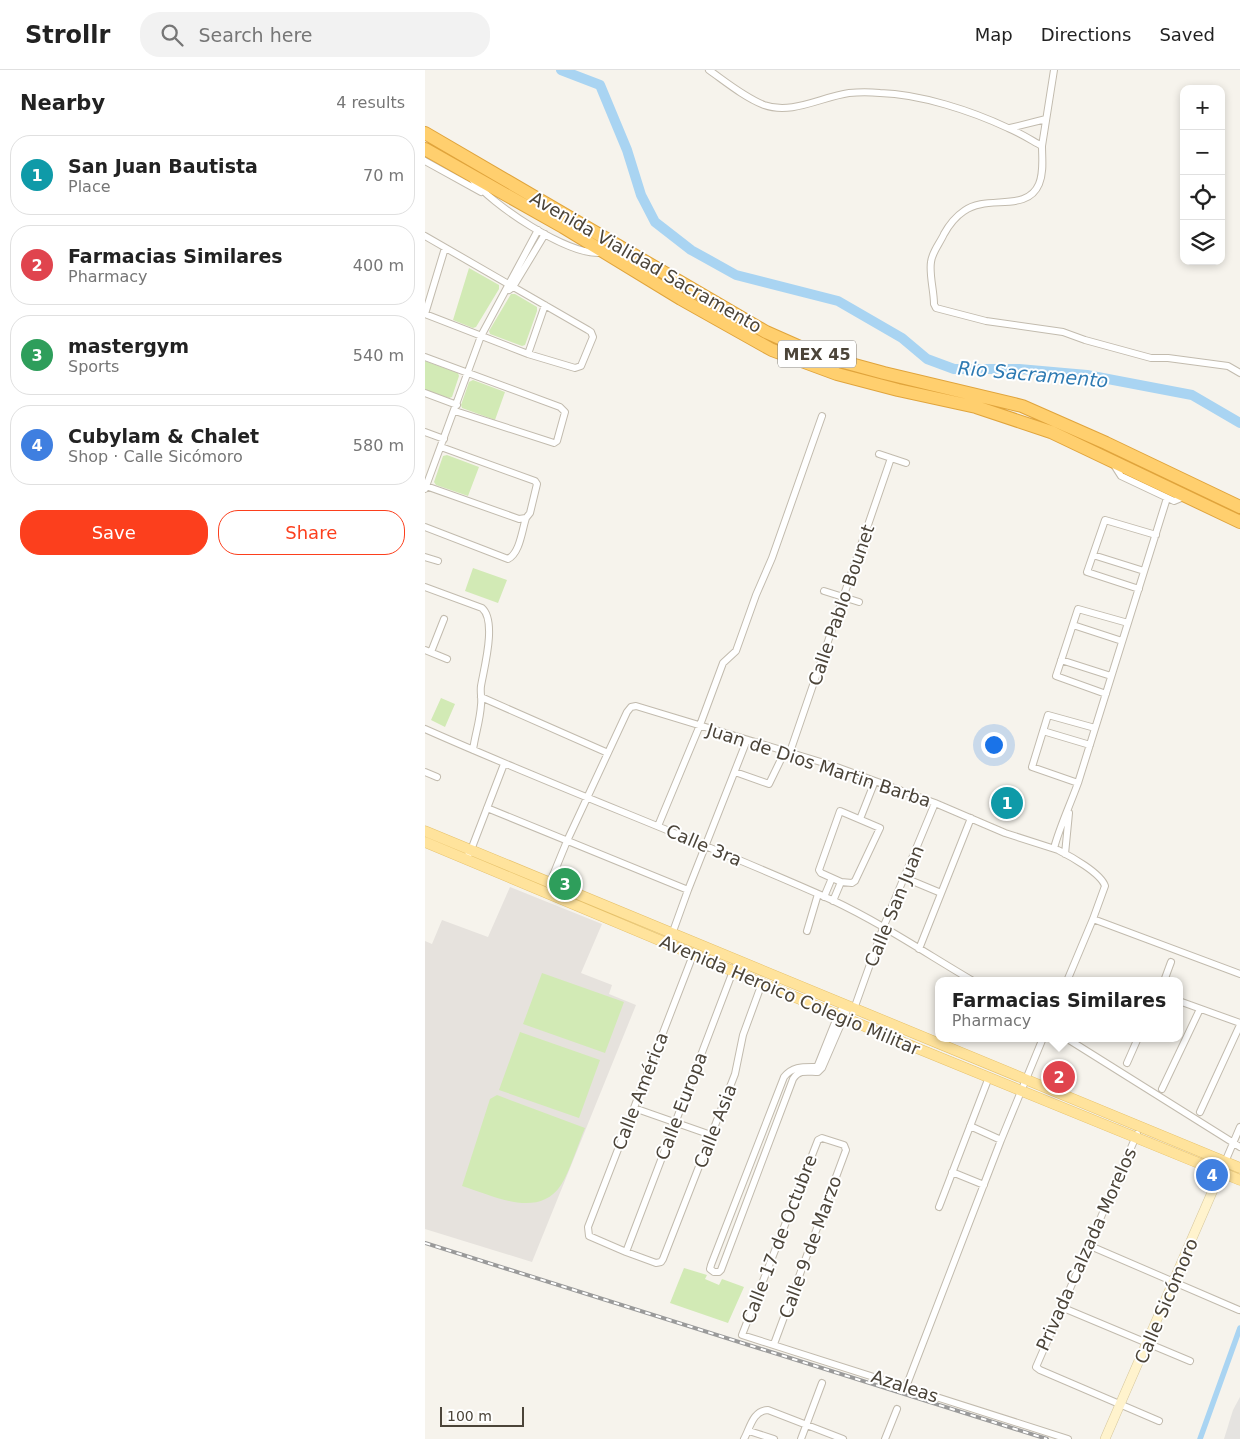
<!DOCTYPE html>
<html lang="en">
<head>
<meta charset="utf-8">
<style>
	:root { --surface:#fff; --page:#f2f2f2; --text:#222; --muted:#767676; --line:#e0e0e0; --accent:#fc3f1d }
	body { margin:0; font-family:"DejaVu Sans",sans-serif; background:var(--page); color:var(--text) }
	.controls { position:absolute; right:15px; top:15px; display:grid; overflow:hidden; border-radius:10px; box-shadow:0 2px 8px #0003 }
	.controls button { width:45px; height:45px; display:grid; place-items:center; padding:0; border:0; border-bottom:1px solid var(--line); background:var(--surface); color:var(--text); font:25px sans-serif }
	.scale { position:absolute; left:15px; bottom:12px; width:84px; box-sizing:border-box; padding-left:5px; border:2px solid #4b4439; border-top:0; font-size:14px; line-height:18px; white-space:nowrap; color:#4b4439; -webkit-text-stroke:4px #fff; paint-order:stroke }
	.you { position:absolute; left:568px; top:674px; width:18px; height:18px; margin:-12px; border:4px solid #fff; border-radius:50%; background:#1a73e8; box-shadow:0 0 0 8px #1a73e833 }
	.badge { display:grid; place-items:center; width:32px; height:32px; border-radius:50%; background:var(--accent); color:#fff; font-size:16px; font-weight:700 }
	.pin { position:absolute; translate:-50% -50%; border:2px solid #fff; box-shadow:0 1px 5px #0006 }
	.popup { position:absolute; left:510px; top:907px; width:248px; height:65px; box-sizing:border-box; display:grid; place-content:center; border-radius:10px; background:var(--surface); filter:drop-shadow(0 1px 4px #0005); font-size:16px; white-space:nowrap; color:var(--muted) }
	.popup b { font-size:19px; color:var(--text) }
	.popup::after { content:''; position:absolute; left:50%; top:100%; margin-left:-10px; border:10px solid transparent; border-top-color:var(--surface) }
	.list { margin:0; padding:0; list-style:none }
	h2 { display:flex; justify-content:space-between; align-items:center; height:65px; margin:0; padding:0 20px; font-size:21px }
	h2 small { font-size:16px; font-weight:400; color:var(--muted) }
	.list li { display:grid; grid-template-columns:32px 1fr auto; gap:15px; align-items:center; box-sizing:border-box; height:80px; margin:0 10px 10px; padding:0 10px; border:1px solid var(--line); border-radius:20px }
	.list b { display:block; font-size:19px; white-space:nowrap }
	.list p { margin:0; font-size:16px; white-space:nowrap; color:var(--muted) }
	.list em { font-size:16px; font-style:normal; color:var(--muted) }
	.actions { display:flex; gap:10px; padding:15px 20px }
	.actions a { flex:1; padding:11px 0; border:1px solid var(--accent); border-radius:20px; text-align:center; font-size:18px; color:var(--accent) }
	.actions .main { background:var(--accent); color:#fff }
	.icon { flex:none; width:28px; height:28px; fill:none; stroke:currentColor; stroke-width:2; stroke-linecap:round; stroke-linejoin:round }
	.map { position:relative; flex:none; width:815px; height:1369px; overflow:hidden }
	header { display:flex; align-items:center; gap:30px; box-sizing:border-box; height:70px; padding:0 25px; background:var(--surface); border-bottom:1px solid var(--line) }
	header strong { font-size:24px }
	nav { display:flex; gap:28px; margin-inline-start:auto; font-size:18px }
	.search { width:350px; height:45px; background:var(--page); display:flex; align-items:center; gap:12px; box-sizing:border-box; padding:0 18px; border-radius:20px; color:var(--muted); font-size:19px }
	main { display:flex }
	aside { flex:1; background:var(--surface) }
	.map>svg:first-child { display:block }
</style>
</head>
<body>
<header>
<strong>Strollr</strong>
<div class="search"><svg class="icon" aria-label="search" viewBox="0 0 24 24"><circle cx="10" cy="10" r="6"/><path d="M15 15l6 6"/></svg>Search here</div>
<nav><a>Map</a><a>Directions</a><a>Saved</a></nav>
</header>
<main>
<aside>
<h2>Nearby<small>4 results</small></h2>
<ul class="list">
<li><span class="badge" style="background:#0f9aa8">1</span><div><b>San Juan Bautista</b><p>Place</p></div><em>70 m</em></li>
<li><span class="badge" style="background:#e0444e">2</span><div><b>Farmacias Similares</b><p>Pharmacy</p></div><em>400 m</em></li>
<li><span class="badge" style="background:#2e9e5b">3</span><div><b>mastergym</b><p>Sports</p></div><em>540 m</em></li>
<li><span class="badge" style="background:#3f7fe0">4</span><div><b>Cubylam &amp; Chalet</b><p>Shop · Calle Sicómoro</p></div><em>580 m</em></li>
</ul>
<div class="actions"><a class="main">Save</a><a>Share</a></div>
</aside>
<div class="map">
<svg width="815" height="1369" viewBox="0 0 815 1369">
	<rect width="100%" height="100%" fill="#f6f3ec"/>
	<!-- industrial -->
	<path fill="#e6e2dd" d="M 85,817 L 177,854 L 156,903 L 187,915 L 184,924 L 211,935 L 107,1192 L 0,1159 L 0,871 L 7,874 L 17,850 L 63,867 Z"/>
	<!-- green -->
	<path fill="#d2eab5" d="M 44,198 L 74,215 L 74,219 L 51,257 L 48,258 L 28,250 Z
		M 86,224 L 90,224 L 112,237 L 112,241 L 100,275 L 97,276 L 65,264 L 64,261 Z
		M 0,291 L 33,303 L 34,306 L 27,327 L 24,328 L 0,320 Z
		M 48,310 L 80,322 L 70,350 L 37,338 L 36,335 L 44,312 Z
		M 22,385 L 54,397 L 43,426 L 11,415 L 9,412 L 18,386 Z
		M 48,498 L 82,510 L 73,533 L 40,521 Z
		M 16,628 L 30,634 L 20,657 L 6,650 Z
		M 117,903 L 199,932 L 180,983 L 98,954 Z
		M 95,962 L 175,990 L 154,1048 L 74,1020 Z
		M 72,1025 L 160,1058 C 153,1074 145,1101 136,1115 C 113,1150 67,1125 37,1116 L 65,1029 Z
		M 259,1198 L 282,1205 L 280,1209 L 294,1215 L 297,1209 L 319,1217 L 303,1253 L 245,1233 Z"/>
	<!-- parking -->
	<path fill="#e5e3e0" d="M 815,1327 L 815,1369 L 799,1369 L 808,1340 Z"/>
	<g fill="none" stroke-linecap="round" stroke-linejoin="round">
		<!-- canal -->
		<path stroke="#a9d4f2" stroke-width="5.5" d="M 775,1369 L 815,1258"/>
		<!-- river -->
		<path stroke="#a9d4f2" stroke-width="10" d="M 136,0 L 175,15 L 202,80 L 216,125 L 230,152 L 266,180 L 311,205 L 413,231 L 477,268 L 502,289 L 529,299 L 594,299 L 662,305 L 767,325 L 815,353"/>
		<!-- street casing -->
		<g stroke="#c2bbae" stroke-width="8">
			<path id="street" d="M 284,0 C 301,12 319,27 339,35 C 367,45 396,27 424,23 C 434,22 445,22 455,23 C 495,24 547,41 583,58 C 595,63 606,70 617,76 C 617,88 619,102 614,114 C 602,143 562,124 539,141 C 530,147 524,155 519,164 C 515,173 507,182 506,192 C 504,204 509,221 509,234 L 511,238 L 561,251 L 638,262 L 660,270 L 726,288 L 743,288 L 803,296 L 815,303
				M 585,58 L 621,49
				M 617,76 L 629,0
				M 0,91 L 56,122
				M 46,108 C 67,135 142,185 176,183
				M 0,166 L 163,260 L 166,262 L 168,267 L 156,296 L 150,298 L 103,284 L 0,244
				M 84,220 L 88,217 L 120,164
				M 0,244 L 20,178
				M 103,284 L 120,235
				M 0,287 L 135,337 L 140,342 L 132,371 L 129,373 L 30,341
				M 0,323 L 32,335
				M 0,362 L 19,369
				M 454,384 L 481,393
				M 689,395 L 696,406 L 749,431 L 761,426
				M 1,416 L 94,449 L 101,448 L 105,443 L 112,414 L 110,411 L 16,377
				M 0,419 L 56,266 L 113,160
				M 0,457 L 83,489 C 95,483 97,460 101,448
				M 668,485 L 719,501
				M 0,487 L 13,491
				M 0,517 L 57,538 C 72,551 59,598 56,616 C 55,622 57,629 56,635 C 55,651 50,665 48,680
				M 714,519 L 662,502 L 680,450 L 731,465
				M 399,521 L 434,532
				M 648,555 L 697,571
				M 0,580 L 22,589
				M 6,582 L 19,549
				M 636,590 L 686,606
				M 681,624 L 631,606 L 653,539 L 703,553
				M 56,627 L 183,683
				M 0,659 C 135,719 273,770 407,830 C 456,853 502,884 548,911
				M 618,661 L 665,675
				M 365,682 L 466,388
				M 0,702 L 12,707
				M 310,702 L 344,714 L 360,681
				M 653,713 L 607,697 L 623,645 L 670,658
				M 62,738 L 263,820
				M 415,741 L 455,758 L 430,811 L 427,813 L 416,812 L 396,803 L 394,800 Z
				M 435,749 L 450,711
				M 233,756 L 275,655 L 298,593 L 311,581 L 331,525 L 347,488 L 397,346
				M 629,778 C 635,756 645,735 653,713 L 742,428
				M 640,784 L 644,743
				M 41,789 L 46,780 L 79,694
				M 480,808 L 516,823
				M 124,815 L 142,771 L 202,642 L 206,637 L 211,636 L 409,696 L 510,733 L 580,763 L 633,780 C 645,786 676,803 680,816 L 668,849 L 642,911
				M 399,827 L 407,808
				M 408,831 L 416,812
				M 668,849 L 815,904
				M 382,861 L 393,824
				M 246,867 L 263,820 L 322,670
				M 494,879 L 546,748
				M 268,885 L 163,1157 L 164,1166 L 201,1182 L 231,1193 L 236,1192 L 238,1189 L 310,1004 L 318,965 L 337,913
				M 739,911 L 746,892
				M 754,931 L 815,953
				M 419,935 L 413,945 L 393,995 L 391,997 C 378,997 368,996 359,1007 L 286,1195 L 285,1199 L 289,1202 L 294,1202 L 296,1200 L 368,1009 C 374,999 383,1002 393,1002 L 397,998 L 419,947 L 424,937
				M 429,939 L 458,858 L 510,733
				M 641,968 L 815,1077
				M 702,993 L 713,968
				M 737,1019 L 775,939
				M 209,1038 L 286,1065
				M 775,1042 L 815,955
				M 545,1056 L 576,1070
				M 712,1064 L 611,1297 L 615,1300 L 734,1351
				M 800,1092 L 815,1057
				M 527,1102 L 559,1115
				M 514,1137 L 564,1007
				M 663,1175 L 814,1240
				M 201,1182 L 308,901 L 314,891
				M 636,1237 L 765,1291
				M 349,1274 L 421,1080 L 419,1075 L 397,1068 L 393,1070 L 317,1265 L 643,1369
				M 481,1317 L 576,1070 L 618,968
				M 324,1361 L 349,1369
				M 319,1369 C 325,1358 328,1340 343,1340 L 418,1369
				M 376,1369 L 397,1313
				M 460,1369 L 472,1339"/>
		</g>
		<!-- secondary casing -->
		<g stroke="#d6c79b" stroke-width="10">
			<path id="secondary" d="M 680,1369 L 798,1097"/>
		</g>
		<!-- primary casing -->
		<g stroke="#e6c16a" stroke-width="11">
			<path id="primary" d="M 0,761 L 815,1098
				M 0,772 L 494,979 L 815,1110"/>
		</g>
		<!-- highway casing -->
		<g stroke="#e0a43c" stroke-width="14">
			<path id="highway" d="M 0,63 L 341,262 L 393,285 L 459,303 L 597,336 L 681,373 L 815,437
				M 0,79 L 138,157 L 256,229 L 347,280 L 412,304 L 473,320 L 551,337 L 626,362 L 815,452"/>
		</g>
		<!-- street -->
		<use href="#street" stroke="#fff" stroke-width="6"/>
		<!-- secondary -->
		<use href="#secondary" stroke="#fff3cd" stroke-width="9"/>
		<!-- primary -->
		<use href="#primary" stroke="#ffe39c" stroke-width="10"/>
		<!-- highway -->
		<use href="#highway" stroke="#ffcf6e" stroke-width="12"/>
		<!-- rail casing -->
		<g stroke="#9a9a9a" stroke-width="4">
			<path id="rail" d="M 0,1173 L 622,1369"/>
		</g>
		<!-- rail -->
		<use href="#rail" stroke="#fff" stroke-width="2" stroke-dasharray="5.5" stroke-linecap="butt"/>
	</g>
	<g text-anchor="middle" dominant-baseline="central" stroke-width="4" stroke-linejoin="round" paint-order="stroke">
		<!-- shield labels -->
		<rect fill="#fff" stroke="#817c74" stroke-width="1" x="353" y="270.5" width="78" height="27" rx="4"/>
		<g font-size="16" font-weight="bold" fill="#4b4439">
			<text x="392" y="284">MEX 45</text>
		</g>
		<!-- street labels -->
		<g font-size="18" fill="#4b4439" stroke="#fff">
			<text transform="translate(221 192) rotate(30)">Avenida Vialidad Sacramento</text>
			<text transform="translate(416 535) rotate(-71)">Calle Pablo Bounet</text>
			<text transform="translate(394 695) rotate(18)">Juan de Dios Martin Barba</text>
			<text transform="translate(279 775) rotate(23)">Calle 3ra</text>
			<text transform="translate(469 836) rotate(-68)">Calle San Juan</text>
			<text transform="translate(365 925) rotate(23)">Avenida Heroico Colegio Militar</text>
			<text transform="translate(215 1021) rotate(-69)">Calle América</text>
			<text transform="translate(256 1036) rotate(-69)">Calle Europa</text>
			<text transform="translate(290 1056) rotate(-69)">Calle Asia</text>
			<text transform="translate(354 1169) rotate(-69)">Calle 17 de Octubre</text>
			<text transform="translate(385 1177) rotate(-70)">Calle 9 de Marzo</text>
			<text transform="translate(661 1179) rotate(-66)">Privada Calzada Morelos</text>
			<text transform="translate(741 1231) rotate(-67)">Calle Sicómoro</text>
			<text transform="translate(480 1316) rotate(18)">Azaleas</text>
		</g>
		<!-- water labels -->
		<g font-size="19" font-style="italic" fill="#2e7ab2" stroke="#fff">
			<text transform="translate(608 304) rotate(5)">Rio Sacramento</text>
		</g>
	</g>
</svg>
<div class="controls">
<button>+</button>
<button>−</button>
<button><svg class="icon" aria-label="locate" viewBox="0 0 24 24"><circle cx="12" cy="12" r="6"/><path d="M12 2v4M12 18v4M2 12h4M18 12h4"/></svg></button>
<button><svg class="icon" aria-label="layers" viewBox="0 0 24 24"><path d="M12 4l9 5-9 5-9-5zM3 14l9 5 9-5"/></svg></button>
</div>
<div class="scale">100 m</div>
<div class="you"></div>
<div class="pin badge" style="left:582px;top:733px;background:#0f9aa8">1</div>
<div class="pin badge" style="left:634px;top:1007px;background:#e0444e">2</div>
<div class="popup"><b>Farmacias Similares</b>Pharmacy</div>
<div class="pin badge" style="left:140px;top:814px;background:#2e9e5b">3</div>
<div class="pin badge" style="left:787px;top:1105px;background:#3f7fe0">4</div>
</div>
</main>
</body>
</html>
